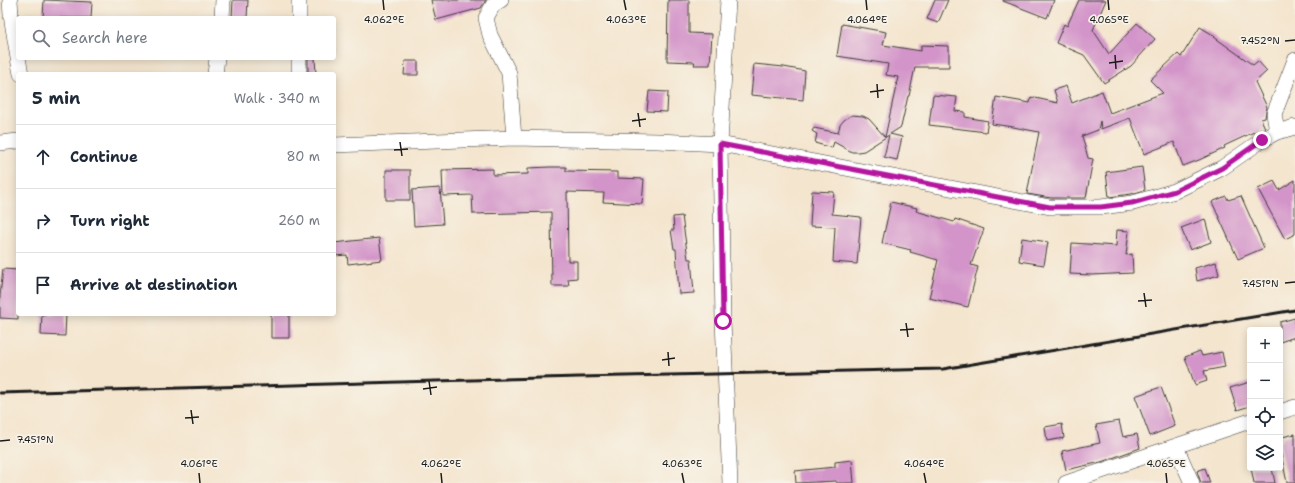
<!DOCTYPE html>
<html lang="en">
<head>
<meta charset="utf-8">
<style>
	:root { --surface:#fff; --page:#f2f2f3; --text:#1f2937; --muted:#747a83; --line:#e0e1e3 }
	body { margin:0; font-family:"Shantell Sans",sans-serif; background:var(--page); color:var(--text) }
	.controls { position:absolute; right:12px; bottom:12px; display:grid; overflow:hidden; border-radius:4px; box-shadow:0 2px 10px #0003 }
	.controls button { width:36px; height:36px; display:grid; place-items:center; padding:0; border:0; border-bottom:1px solid var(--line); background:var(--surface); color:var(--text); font:20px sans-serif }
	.stop { position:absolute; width:12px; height:12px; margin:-9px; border:3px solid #b5179e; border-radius:50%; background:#fff }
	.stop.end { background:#b5179e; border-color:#fff; box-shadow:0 1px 4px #0008 }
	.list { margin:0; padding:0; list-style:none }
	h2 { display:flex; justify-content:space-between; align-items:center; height:52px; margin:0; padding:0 16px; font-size:17px }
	h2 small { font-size:13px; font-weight:400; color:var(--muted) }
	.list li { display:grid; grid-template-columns:26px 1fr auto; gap:12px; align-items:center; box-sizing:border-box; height:64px; padding:0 16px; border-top:1px solid var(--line) }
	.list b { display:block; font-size:15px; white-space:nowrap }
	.list em { font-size:13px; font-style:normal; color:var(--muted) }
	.icon { flex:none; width:22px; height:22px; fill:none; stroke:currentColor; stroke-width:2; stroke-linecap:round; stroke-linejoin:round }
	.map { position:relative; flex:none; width:1295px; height:483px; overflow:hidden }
	.search { position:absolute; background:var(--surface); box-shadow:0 2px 10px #0003; left:16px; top:16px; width:320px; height:44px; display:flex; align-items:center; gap:10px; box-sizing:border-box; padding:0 14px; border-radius:4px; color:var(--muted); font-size:15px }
	.panel { position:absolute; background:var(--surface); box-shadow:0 2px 10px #0003; left:16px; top:72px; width:320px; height:244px; border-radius:4px }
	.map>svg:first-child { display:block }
</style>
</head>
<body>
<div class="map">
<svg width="1295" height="483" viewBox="0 0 1295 483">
	<rect width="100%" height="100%" fill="#f7f3e8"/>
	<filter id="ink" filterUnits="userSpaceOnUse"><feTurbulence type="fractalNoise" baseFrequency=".025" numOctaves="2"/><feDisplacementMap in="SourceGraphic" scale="8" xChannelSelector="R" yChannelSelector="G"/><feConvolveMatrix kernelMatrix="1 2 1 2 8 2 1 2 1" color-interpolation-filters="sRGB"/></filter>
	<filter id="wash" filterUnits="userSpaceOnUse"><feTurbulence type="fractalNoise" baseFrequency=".012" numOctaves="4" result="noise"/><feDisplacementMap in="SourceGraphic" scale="16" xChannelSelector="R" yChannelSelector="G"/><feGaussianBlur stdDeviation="0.9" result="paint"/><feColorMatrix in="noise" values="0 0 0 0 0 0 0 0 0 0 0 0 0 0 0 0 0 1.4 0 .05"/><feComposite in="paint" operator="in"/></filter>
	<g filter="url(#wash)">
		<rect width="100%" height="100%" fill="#f4e5ce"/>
		<g id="blocks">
			<!-- building -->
			<path fill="#d394c9" d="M 44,0 L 92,2 L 91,18 L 43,18 Z
				M 233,0 L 248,0 L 247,18 L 232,18 Z
				M 431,0 L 486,0 L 481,8 L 436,20 Z
				M 668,0 L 689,0 L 689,33 L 712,34 L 710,65 L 694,65 L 695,62 L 667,61 Z
				M 935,0 L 948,0 L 938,23 L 927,19 Z
				M 1003,0 L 1054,0 L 1047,18 L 1003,1 Z
				M 1079,0 L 1106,0 L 1093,30 L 1109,54 L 1137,23 L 1155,39 L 1131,66 L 1104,83 L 1084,55 L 1056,43 L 1064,24 L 1067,26 Z
				M 842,24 L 886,32 L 883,45 L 921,51 L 921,45 L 949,46 L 949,67 L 915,67 L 909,96 L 908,96 L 901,127 L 890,134 L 902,137 L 897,160 L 884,157 L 889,135 L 864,151 L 858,152 L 852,152 L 834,142 L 832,148 L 815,143 L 817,134 L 812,131 L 814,128 L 838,133 L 840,125 L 844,120 L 852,115 L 863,116 L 869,119 L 885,137 L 898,77 L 886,75 L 888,64 L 837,56 Z
				M 1200,27 L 1215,36 L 1214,37 L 1253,65 L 1258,61 L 1267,71 L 1255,82 L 1267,107 L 1266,111 L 1265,118 L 1261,119 L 1265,128 L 1255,134 L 1254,132 L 1224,146 L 1225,148 L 1199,160 L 1183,166 L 1174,142 L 1144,154 L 1130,118 L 1101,129 L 1100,121 L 1098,130 L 1082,136 L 1088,158 L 1093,159 L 1086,198 L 1051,198 L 1027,194 L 1039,132 L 1013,127 L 992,124 L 996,97 L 1030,103 L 1031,97 L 1058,103 L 1054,90 L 1066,86 L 1072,103 L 1102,91 L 1110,113 L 1163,93 L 1150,80 L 1178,54 L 1181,57 Z
				M 308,58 L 315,58 L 316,74 L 308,74 Z
				M 405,61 L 418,61 L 418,75 L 404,75 Z
				M 754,64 L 784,67 L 805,71 L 803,100 L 751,95 Z
				M 649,91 L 668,92 L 667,112 L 647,111 Z
				M 933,95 L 957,97 L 955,111 L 965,112 L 965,117 L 988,121 L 986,132 L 929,125 Z
				M 550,167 L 566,167 L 566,171 L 617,172 L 617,178 L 644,179 L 642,204 L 603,202 L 604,193 L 567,192 L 568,261 L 577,261 L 577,278 L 568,279 L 569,286 L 552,286 L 551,212 L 473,214 L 472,195 L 443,196 L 442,170 L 493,169 L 493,175 L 528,174 L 528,168 Z
				M 1142,167 L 1145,190 L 1131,194 L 1109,197 L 1106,172 Z
				M 386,170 L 410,170 L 410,200 L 386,200 Z
				M 1295,180 L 1295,234 L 1285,239 L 1258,189 L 1274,181 L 1279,190 Z
				M 440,188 L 443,224 L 414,226 L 412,190 Z
				M 812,191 L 834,192 L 832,214 L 861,217 L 857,264 L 833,262 L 835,227 L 810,226 Z
				M 1226,196 L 1228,200 L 1241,196 L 1264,248 L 1238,259 L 1212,202 Z
				M 891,202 L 917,208 L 916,211 L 954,222 L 955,219 L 984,229 L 971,265 L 978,267 L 968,307 L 929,298 L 938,260 L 910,252 L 911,250 L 882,243 Z
				M 682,216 L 688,259 L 691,259 L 694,293 L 679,294 L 676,249 L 674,249 L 671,230 L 674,230 L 673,217 Z
				M 1205,219 L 1211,242 L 1190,250 L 1181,228 Z
				M 1117,230 L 1129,231 L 1126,255 L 1132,254 L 1133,273 L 1092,275 L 1070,274 L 1072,243 L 1116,246 Z
				M 379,238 L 382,260 L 348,264 L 347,255 L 334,256 L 334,243 Z
				M 1022,238 L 1048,242 L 1044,265 L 1019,261 Z
				M 1216,262 L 1219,275 L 1197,281 L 1195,268 Z
				M 3,269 L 18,270 L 18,319 L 0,318 L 0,296 Z
				M 42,314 L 66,314 L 65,336 L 41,335 Z
				M 271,314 L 289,314 L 289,338 L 271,338 Z
				M 1295,318 L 1295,337 L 1280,342 L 1280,322 Z
				M 1200,351 L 1202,356 L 1222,352 L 1225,367 L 1204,371 L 1207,381 L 1195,385 L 1185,357 Z
				M 1250,382 L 1250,406 L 1237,410 L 1230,388 Z
				M 1161,387 L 1175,426 L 1150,436 L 1135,396 Z
				M 1119,421 L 1123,437 L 1137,434 L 1140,448 L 1101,462 L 1066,470 L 1062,451 L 1100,443 L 1096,425 Z
				M 1062,424 L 1064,438 L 1047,441 L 1045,427 Z
				M 1295,434 L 1295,483 L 1287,483 L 1280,449 L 1280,441 L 1283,440 L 1282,437 Z
				M 852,460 L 854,483 L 837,483 L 836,481 L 796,483 L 795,471 L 835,467 L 835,462 Z
				M 1205,468 L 1210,483 L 1201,483 L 1197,471 Z
				M 1251,468 L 1272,468 L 1275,483 L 1254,483 Z"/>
		</g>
	</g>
	<g filter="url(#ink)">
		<use href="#blocks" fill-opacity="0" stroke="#3c3a37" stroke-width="1"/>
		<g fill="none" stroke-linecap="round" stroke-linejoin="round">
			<!-- minor casing -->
			<g stroke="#3c3a37" stroke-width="16">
				<path id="minor" d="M 10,0 L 11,15 L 18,58
					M 501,0 L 493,5 L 486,18 L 490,35 L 509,73 L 514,138
					M 728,0 L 720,144 L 723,321 L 730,483
					M 222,18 L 223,0
					M 299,18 L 299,0
					M 18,58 L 21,74
					M 299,58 L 299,74
					M 215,74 L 217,58
					M 1277,132 L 1274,114 L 1295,60
					M 0,143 L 18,141
					M 334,145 L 514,138 L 658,141 L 720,144 L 1050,207 L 1101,207 L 1133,203 L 1175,191 L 1222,168 L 1262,140 L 1277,132 L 1295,127
					M 1280,412 L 1295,407
					M 1176,447 L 1192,483
					M 1066,483 L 1250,421"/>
			</g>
			<!-- minor -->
			<use href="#minor" stroke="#fff" stroke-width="15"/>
			<!-- rail -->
			<path stroke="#1c1c1c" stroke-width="3" d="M 0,393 L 580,377 L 943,369 L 1295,310"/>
		</g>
	</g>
	<g fill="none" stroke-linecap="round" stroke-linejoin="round" filter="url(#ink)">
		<!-- route -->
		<path stroke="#b5179e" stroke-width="5" d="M 723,321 L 720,144 L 1050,207 L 1101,207 L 1132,203 L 1175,191 L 1222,168 L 1262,140"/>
	</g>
	<!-- ticks -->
	<path fill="none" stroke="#1c1c1c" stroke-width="1.5" d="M 383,0 L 384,10M 624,0 L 626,10M 866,0 L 867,10M 1108,0 L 1109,10M 1285,41 L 1295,40M 1115,55 L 1116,69M 1109,63 L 1123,61M 877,84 L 878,98M 870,92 L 884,90M 638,113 L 640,127M 632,121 L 646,119M 400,142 L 402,156M 394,150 L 408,149M 1285,283 L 1295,282M 1144,293 L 1146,307M 1138,301 L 1152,300M 906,323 L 908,337M 900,330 L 914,329M 668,352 L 669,366M 662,360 L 675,358M 429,381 L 431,395M 423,389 L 437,387M 191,410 L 193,424M 185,418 L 199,417M 0,441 L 10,440M 199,473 L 200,483M 441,473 L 442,483M 682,473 L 684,483M 924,473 L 926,483M 1166,473 L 1167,483"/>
	<g font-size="10" text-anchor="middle" fill="#1c1c1c" stroke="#f7f3e8" stroke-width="3.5" stroke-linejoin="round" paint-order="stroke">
		<text x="384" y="23">4.062°E</text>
		<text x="626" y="23">4.063°E</text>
		<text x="867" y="23">4.064°E</text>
		<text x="1109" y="23">4.065°E</text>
		<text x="1260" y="44">7.452°N</text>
		<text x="1260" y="287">7.451°N</text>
		<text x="35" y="443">7.451°N</text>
		<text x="199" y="467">4.061°E</text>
		<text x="441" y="467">4.062°E</text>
		<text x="682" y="467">4.063°E</text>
		<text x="924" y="467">4.064°E</text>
		<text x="1166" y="467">4.065°E</text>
	</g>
</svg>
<div class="controls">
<button>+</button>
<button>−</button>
<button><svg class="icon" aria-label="locate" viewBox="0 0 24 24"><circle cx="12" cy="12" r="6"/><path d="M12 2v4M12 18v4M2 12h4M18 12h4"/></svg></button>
<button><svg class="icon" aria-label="layers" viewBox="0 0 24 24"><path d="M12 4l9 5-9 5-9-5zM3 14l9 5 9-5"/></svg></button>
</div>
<div class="stop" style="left:723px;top:321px"></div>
<div class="stop end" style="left:1262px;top:140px"></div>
<div class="search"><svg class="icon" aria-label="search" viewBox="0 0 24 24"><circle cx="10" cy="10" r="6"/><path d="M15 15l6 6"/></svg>Search here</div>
<section class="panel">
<h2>5 min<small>Walk · 340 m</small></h2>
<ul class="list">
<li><svg class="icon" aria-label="ahead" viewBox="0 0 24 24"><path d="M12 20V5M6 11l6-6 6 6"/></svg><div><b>Continue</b></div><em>80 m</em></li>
<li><svg class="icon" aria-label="right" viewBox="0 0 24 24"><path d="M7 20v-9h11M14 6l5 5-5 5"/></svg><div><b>Turn right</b></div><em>260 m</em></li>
<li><svg class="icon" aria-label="arrive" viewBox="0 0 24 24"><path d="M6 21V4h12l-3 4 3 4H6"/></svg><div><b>Arrive at destination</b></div></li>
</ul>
</section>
</div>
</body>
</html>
